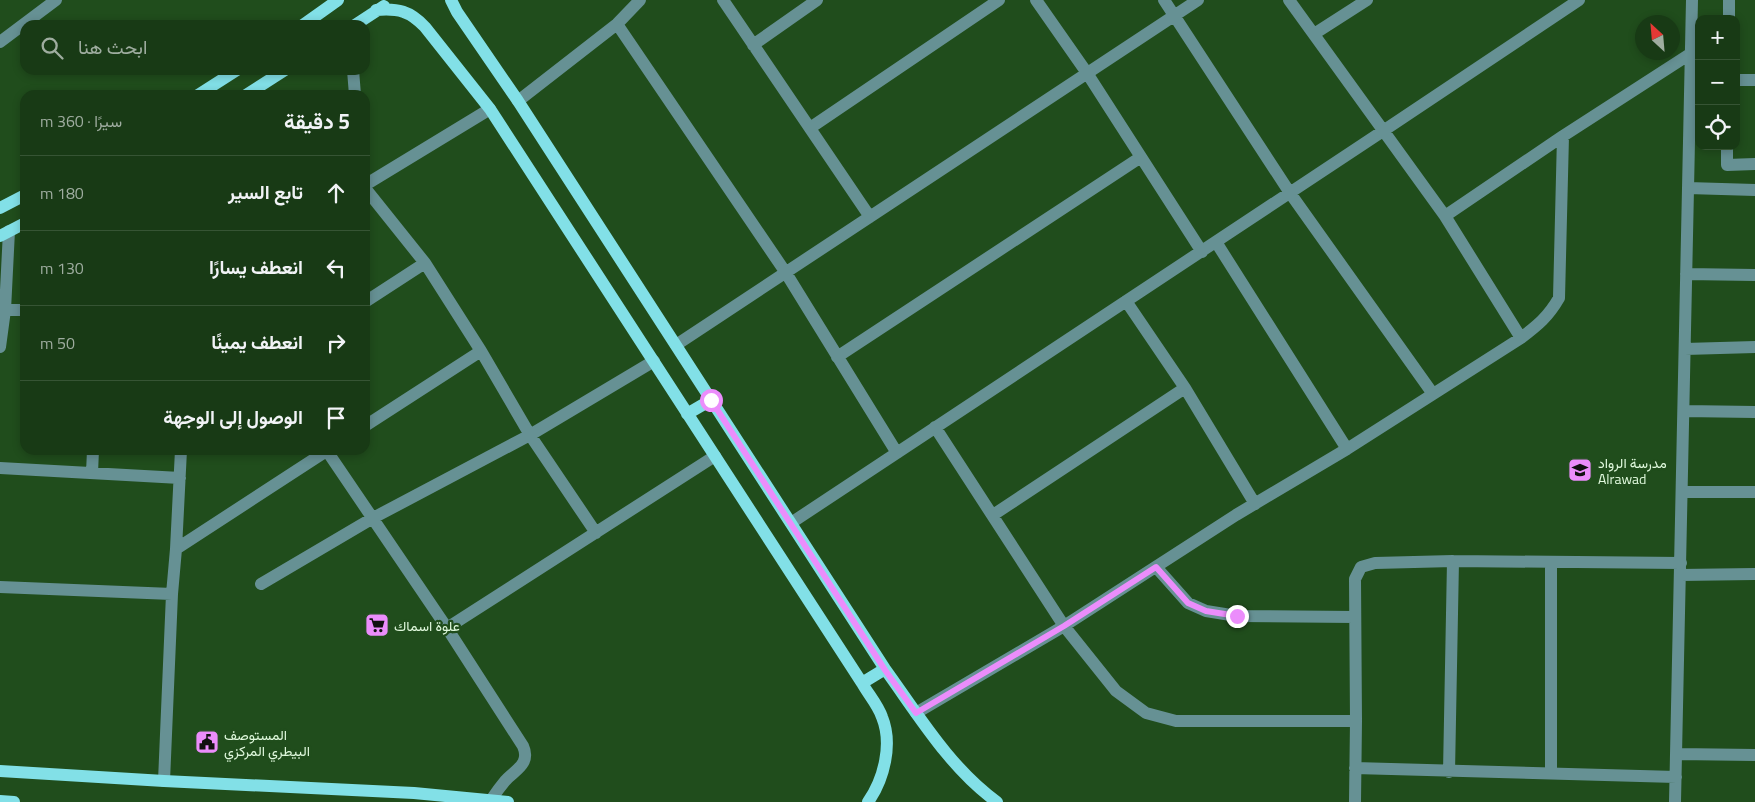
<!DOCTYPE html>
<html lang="ar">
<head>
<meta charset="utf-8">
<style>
	:root { --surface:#183a15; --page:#21411e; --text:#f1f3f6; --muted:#9fada0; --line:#365434 }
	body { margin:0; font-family:"Titillium Web",Vazirmatn,sans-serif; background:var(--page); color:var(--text); direction:rtl }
	.controls { position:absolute; right:15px; top:15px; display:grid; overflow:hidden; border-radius:10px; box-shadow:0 2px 8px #0003 }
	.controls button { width:45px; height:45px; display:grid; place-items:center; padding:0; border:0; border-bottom:1px solid var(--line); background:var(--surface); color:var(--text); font:25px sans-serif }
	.compass { position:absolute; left:1635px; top:15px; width:45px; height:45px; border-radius:50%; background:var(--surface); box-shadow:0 2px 8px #0003; rotate:334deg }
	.stop { position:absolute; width:15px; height:15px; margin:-11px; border:4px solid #eb8dfb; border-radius:50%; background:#fff }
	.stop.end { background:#eb8dfb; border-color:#fff; box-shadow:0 1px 5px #0008 }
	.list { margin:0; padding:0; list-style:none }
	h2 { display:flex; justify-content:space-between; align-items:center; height:65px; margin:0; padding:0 20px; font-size:21px }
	h2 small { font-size:16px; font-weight:400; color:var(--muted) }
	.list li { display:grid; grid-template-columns:32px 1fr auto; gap:15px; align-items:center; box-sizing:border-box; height:75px; padding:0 20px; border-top:1px solid var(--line) }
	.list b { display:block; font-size:19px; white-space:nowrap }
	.list em { font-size:16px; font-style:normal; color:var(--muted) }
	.icon { flex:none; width:28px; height:28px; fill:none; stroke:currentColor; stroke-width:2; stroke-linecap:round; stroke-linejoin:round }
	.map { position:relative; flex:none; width:1755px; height:802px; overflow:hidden; direction:ltr }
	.search { position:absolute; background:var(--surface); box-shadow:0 2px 8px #0003; left:20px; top:20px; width:350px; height:55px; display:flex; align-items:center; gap:12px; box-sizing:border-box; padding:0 18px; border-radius:15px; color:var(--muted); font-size:19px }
	.panel { position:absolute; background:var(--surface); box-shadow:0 2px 8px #0003; left:20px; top:90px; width:350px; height:365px; border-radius:15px; direction:rtl }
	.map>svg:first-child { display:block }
</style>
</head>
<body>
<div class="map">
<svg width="1755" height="802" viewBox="0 0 1755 802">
	<rect width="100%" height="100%" fill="#204d1c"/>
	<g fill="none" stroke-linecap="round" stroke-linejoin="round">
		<!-- minor -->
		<path stroke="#669194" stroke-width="12" d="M 723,0 L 870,217
			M 1036,0 L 1087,73 L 1202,252
			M 1164,0 L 1290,193 L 1433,394
			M 1289,0 L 1445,216 L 1521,338
			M 1729,19 L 1729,0
			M 617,24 L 786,273 L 897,453
			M 1314,34 L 1367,0
			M 0,42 L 56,0
			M 753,45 L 817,0
			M 353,70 L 355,95
			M 1736,80 L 1755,80
			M 518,101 L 617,24 L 640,0
			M 810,128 L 999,0
			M 1727,146 L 1727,165 L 1755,164
			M 365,185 L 490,109
			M 365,188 L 425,263 L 481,351 L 530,435 L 596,533
			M 1688,188 L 1755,190
			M 1445,216 L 1563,136 L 1690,54
			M 1216,242 L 1347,449
			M 1686,274 L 1755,275
			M 1126,301 L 1185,388 L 1255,504
			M 365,302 L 425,263
			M 5,310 L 25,310
			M 676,345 L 1198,0
			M 0,347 L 5,310 L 9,231
			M 1685,349 L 1755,347
			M 837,357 L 1141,157
			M 1684,411 L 1755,412
			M 365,426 L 481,351
			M 935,427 L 1064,626 L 1116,691 L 1146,713 L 1176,721 L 1356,721
			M 327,451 L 447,628 L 523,746 C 531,764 515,770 505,781 C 500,787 495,794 491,800
			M 0,468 L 180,478
			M 92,473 L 93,450
			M 1682,492 L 1755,492
			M 993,515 L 1185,388
			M 791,523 L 1383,131 L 1579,0
			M 176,549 L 328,450
			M 1156,567 L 1188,603 L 1206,611 L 1237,616 L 1355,617
			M 1680,575 L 1755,574
			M 261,584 L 373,518 L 530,435 L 654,361
			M 0,587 L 172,594
			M 447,628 L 715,456
			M 916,713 L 1064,626 L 1236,515 L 1347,449 L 1521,338 C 1538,325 1548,317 1559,298 L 1563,136
			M 1677,754 L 1755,755
			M 1355,768 L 1676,777
			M 1449,772 L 1453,561
			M 1551,773 L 1551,562
			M 164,781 L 172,594 L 176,549 L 181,450
			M 1355,802 L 1356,721 L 1355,579 L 1361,567 L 1375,563 L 1453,561 L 1681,563
			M 1675,802 L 1692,0"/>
		<!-- major -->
		<path stroke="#82e0e7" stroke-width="12" d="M 451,0 L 457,12 L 518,101 L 885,669 C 919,716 950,768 997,802
			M 376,10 C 398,8 410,11 425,27 L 490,109 L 862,683 C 868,694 878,705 882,717 C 893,744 884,779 868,802
			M 303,25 L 338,0
			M 355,25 L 384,6
			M 198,95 L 237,70
			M 246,95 L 285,70
			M 0,208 L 25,195
			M 0,236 L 25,223
			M 687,414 L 711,400
			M 862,683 L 885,669
			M 0,771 L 164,781 L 414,793 L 508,802
			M 0,801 L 14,802"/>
	</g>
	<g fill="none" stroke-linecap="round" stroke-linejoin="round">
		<!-- route -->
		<path stroke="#eb8dfb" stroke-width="6" d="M 711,400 L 885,670 L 916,713 L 1064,626 L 1156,567 L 1188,603 L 1206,611 L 1237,616"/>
	</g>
	<!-- icons -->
	<defs>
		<g id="school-square" transform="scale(1.25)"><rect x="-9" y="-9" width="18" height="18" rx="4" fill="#eb8dfb" stroke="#204d1c"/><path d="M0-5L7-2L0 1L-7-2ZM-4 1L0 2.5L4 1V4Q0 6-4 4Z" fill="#111"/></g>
		<g id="supermarket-square" transform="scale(1.25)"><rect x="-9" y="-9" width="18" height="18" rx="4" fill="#eb8dfb" stroke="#204d1c"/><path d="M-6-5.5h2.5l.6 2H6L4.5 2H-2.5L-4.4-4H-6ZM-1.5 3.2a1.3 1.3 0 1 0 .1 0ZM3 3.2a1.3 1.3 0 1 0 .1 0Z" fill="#111"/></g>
		<g id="civic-square" transform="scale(1.25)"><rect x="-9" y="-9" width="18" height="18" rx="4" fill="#eb8dfb" stroke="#204d1c"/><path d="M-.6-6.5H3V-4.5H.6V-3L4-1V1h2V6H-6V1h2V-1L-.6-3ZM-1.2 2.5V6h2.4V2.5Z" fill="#111"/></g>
	</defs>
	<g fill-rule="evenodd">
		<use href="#school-square" x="1580" y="470"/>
		<use href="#supermarket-square" x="377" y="625"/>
		<use href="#civic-square" x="207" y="742"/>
	</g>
	<g text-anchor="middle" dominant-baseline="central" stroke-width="4.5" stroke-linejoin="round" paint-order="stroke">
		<!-- poi labels -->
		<g font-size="14" fill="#dff8dc" stroke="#204d1c" text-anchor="start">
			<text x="1598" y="462">مدرسة الرواد<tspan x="1598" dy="16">Alrawad</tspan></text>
			<text x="394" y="625">علوة اسماك</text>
			<text x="224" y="734">المستوصف<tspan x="224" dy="16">البيطري المركزي</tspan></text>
		</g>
	</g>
</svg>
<div class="controls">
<button>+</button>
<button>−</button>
<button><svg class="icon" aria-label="locate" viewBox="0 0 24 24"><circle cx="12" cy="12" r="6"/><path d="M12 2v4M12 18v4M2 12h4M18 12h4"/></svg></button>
</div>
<svg class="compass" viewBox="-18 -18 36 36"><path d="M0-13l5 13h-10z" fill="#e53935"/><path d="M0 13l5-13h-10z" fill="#9fada0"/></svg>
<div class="stop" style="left:711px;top:400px"></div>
<div class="stop end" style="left:1237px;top:616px"></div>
<div class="search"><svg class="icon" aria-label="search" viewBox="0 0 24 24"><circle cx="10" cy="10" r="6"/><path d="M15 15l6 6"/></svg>ابحث هنا</div>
<section class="panel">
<h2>5 دقيقة<small>سيرًا · 360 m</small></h2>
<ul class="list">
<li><svg class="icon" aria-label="ahead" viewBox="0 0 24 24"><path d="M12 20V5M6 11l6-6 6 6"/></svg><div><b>تابع السير</b></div><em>180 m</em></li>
<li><svg class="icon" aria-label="left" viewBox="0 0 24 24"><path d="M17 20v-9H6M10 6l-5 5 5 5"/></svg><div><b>انعطف يسارًا</b></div><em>130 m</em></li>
<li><svg class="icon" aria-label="right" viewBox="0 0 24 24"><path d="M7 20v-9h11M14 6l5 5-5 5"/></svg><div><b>انعطف يمينًا</b></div><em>50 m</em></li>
<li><svg class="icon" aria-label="arrive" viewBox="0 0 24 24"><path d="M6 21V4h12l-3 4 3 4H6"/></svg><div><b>الوصول إلى الوجهة</b></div></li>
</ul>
</section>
</div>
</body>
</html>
